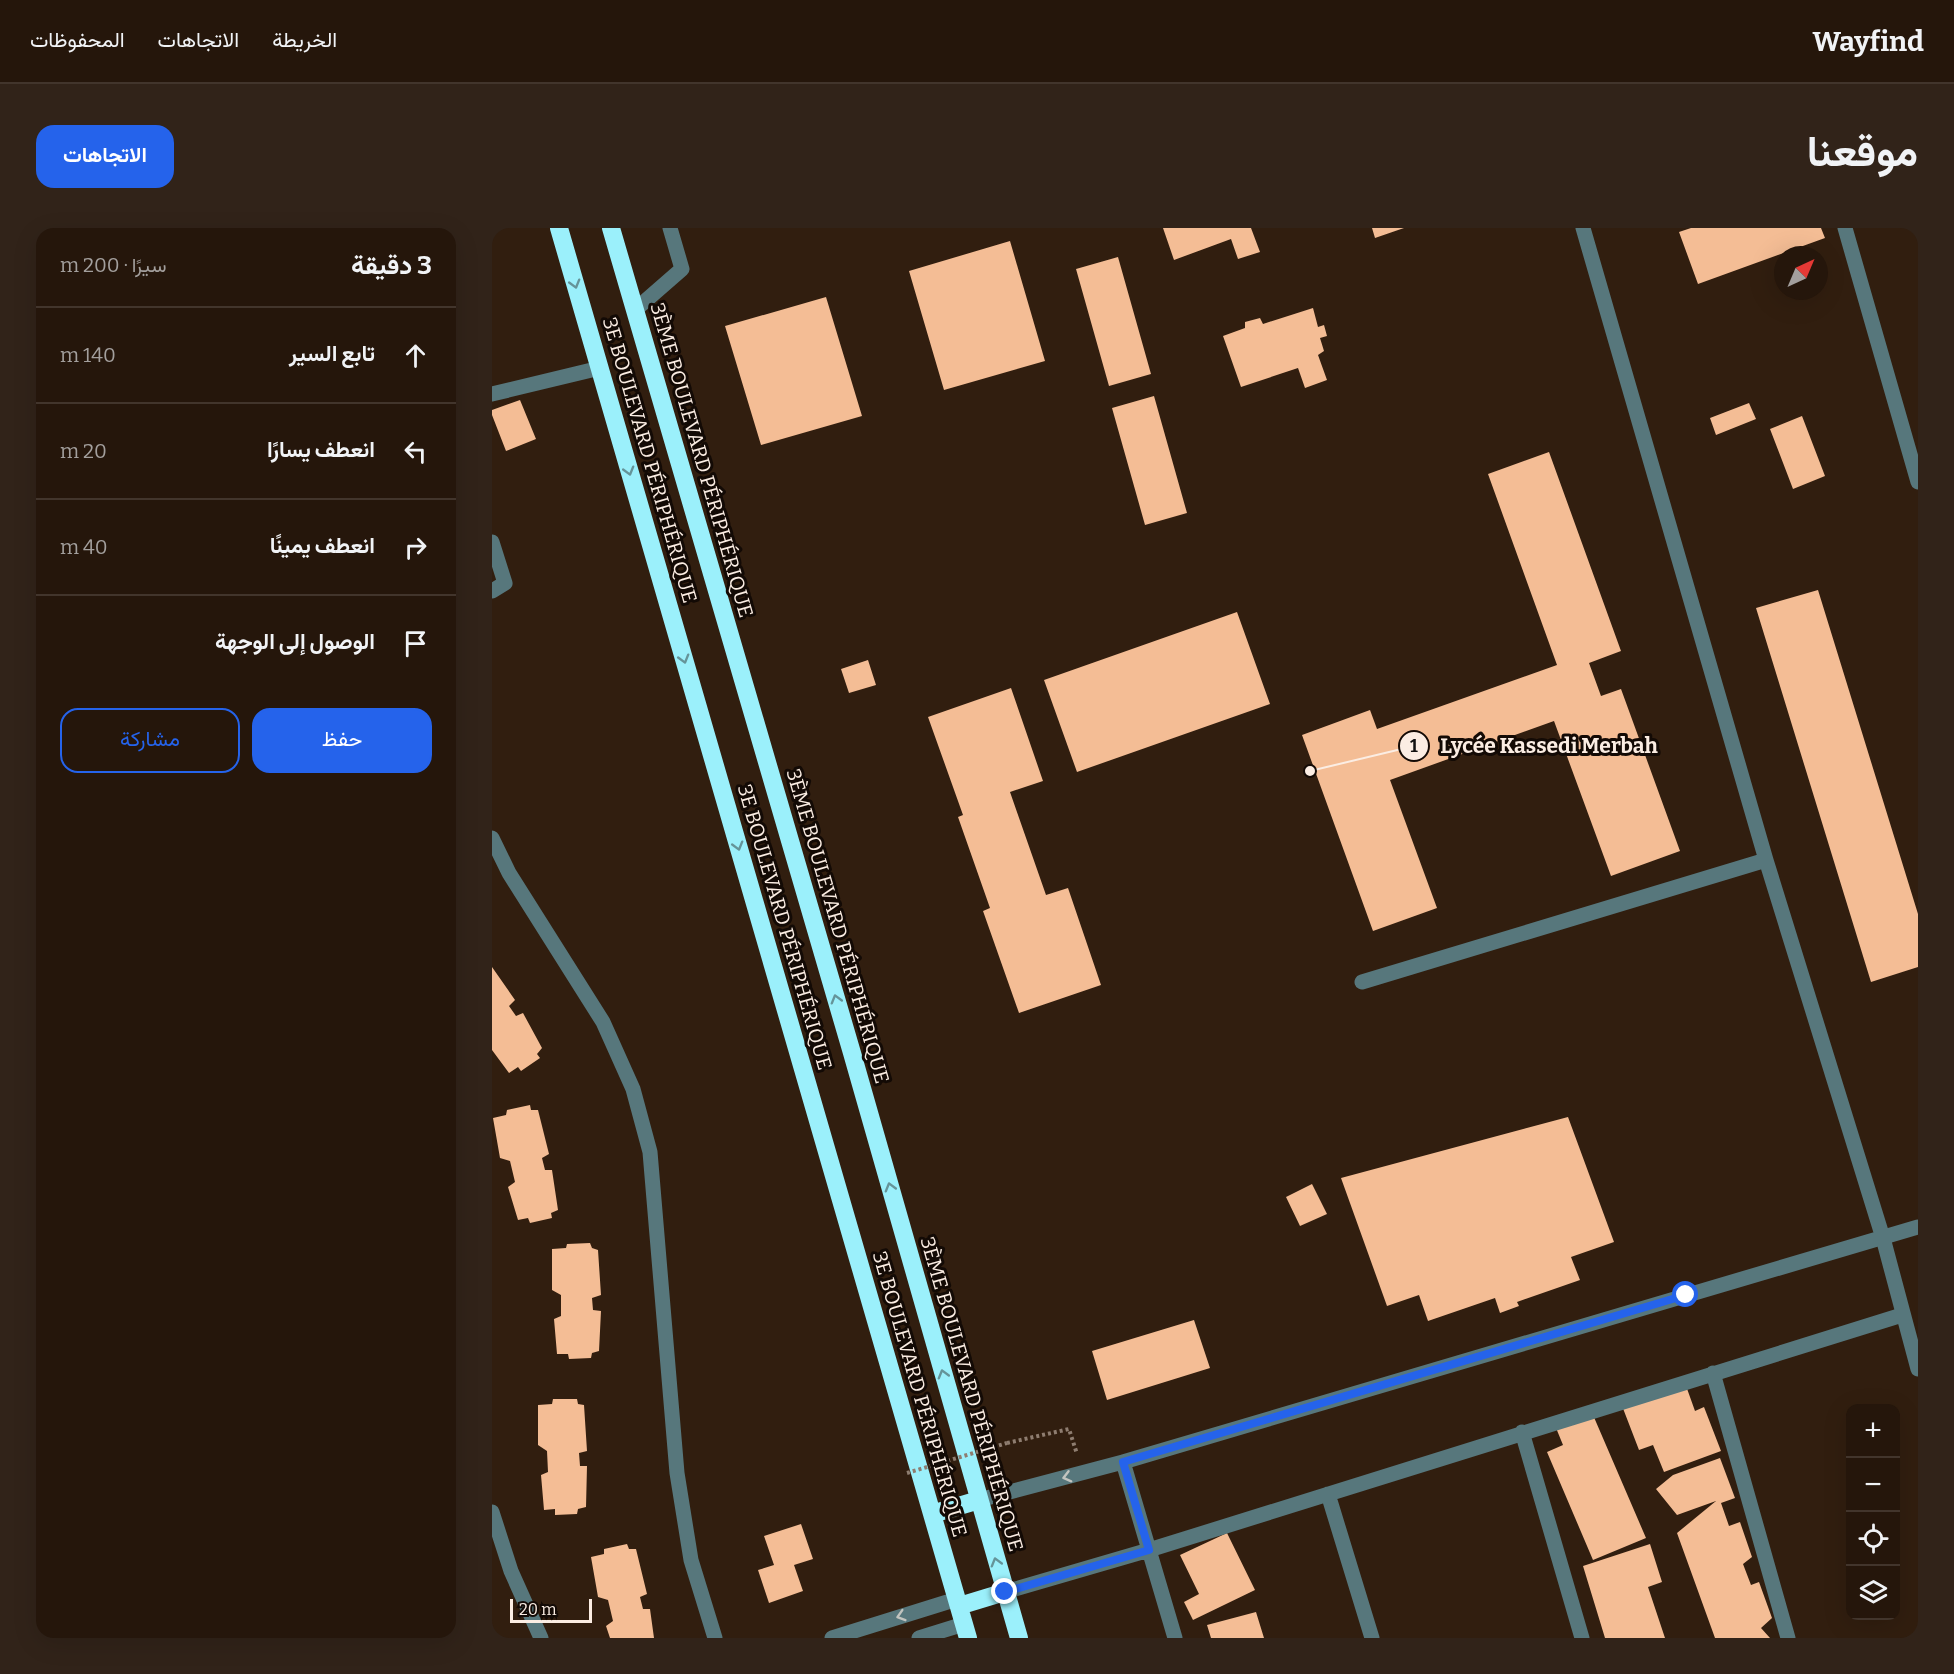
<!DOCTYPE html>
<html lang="ar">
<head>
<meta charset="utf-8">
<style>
	:root { --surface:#25160b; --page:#312319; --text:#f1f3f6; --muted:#a39f9d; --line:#42352c; --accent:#2563eb }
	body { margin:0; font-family:Bitter,Vazirmatn,serif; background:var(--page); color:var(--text); direction:rtl }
	.controls { position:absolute; right:18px; bottom:18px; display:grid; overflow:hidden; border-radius:12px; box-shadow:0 6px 24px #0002 }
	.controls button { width:54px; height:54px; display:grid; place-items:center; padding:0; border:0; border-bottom:2px solid var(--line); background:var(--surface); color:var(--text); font:30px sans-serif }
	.compass { position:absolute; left:1282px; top:18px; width:54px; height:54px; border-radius:50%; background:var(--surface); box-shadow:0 6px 24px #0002; rotate:44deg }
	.scale { position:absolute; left:18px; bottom:15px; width:82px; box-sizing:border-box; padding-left:6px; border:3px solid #fbede3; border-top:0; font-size:16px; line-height:21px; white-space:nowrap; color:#fbede3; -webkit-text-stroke:4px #130a05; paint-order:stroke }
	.stop { position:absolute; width:18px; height:18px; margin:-14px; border:4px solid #2563eb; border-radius:50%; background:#fff }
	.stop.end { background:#2563eb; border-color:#fff; box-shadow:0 2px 6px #0008 }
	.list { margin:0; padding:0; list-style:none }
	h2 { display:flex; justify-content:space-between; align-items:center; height:78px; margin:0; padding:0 24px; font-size:26px }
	h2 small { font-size:20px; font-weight:400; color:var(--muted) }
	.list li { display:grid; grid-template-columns:39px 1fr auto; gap:18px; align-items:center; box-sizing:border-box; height:96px; padding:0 24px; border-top:2px solid var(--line) }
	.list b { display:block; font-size:22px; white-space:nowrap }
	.list em { font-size:20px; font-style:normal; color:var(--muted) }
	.actions { display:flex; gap:12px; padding:18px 24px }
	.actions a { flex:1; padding:14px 0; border:2px solid var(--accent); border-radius:18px; text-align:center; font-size:21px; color:var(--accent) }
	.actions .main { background:var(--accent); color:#fff }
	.icon { flex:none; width:33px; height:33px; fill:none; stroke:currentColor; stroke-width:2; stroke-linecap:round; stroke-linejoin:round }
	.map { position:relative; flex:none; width:1426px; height:1410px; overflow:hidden; direction:ltr; border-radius:18px }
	header { display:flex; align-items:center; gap:36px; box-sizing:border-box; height:84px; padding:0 30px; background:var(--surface); border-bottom:2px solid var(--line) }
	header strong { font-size:28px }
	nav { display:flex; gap:33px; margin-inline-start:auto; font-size:21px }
	.intro { display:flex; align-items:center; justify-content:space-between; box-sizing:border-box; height:144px; padding:0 36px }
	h1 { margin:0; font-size:42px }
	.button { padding:15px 27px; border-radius:18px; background:var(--accent); color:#fff; font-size:21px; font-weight:700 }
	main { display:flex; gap:36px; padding:0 36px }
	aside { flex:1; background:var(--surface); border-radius:18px; box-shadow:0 6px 24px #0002 }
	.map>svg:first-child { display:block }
</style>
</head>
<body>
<header>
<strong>Wayfind</strong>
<nav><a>الخريطة</a><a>الاتجاهات</a><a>المحفوظات</a></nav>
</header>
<div class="intro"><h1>موقعنا</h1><a class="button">الاتجاهات</a></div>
<main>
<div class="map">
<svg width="1426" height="1410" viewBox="0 0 1426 1410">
	<rect width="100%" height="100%" fill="#311e0f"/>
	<!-- building -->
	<path fill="#f4bd95" d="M 671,0 L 759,0 L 768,24 L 746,31 L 739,11 L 682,32 Z
		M 880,0 L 912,0 L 883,10 Z
		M 1199,0 L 1329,0 L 1333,10 L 1206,56 L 1187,4 Z
		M 518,13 L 553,133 L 452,162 L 417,43 Z
		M 626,29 L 659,146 L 617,158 L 584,41 Z
		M 334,69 L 370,188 L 269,217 L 233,98 Z
		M 821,80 L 826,99 L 832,97 L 835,108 L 828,110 L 832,123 L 826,127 L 835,152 L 813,160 L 806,140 L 749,159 L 731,108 L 753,100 L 753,94 L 768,90 L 771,96 Z
		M 662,168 L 695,285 L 653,297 L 620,180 Z
		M 28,172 L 44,211 L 14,223 L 0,187 L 0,182 Z
		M 1257,175 L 1264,191 L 1224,207 L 1218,190 Z
		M 1310,188 L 1333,248 L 1301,261 L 1278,201 Z
		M 1057,224 L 1129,423 L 1097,435 L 1109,468 L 1129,461 L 1188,623 L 1119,648 L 1062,493 L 898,552 L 945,680 L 881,703 L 810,507 L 878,482 L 885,501 L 1065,437 L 996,246 Z
		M 1326,362 L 1426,686 L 1426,739 L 1379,754 L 1264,380 Z
		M 745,384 L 778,476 L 585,544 L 552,452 Z
		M 376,432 L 384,457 L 357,465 L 349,441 Z
		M 519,460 L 551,553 L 518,564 L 554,667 L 576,660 L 609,757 L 527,785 L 491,683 L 498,680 L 466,589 L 471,587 L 436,489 Z
		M 0,739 L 23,772 L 17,778 L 24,788 L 31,785 L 50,820 L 45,826 L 48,830 L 29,843 L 26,839 L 17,845 L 0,822 Z
		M 38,877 L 39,882 L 46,882 L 57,926 L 50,930 L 53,942 L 60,942 L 66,982 L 59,985 L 60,990 L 38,995 L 36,990 L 26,992 L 16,959 L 23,954 L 18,933 L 8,930 L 1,890 L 14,887 L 15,882 Z
		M 1076,889 L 1122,1014 L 1079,1029 L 1088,1052 L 1025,1074 L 1027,1078 L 1008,1085 L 1003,1070 L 936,1093 L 927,1067 L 895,1078 L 849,950 Z
		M 820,956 L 835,986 L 808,998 L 794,969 Z
		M 98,1015 L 100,1020 L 106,1022 L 109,1067 L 100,1070 L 101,1082 L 109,1083 L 107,1123 L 100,1125 L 99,1130 L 77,1131 L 76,1126 L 65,1126 L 62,1091 L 69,1088 L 69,1067 L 60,1062 L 60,1021 L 74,1020 L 75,1016 Z
		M 702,1092 L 718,1140 L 615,1172 L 600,1123 Z
		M 1193,1155 L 1203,1183 L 1212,1179 L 1229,1223 L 1172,1244 L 1161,1217 L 1147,1222 L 1127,1170 Z
		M 61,1171 L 85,1171 L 86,1176 L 92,1177 L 95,1223 L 87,1225 L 88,1238 L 95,1238 L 94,1279 L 86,1281 L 85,1286 L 63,1287 L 63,1281 L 52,1282 L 49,1247 L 56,1244 L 55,1223 L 46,1217 L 46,1177 L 60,1176 Z
		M 1098,1180 L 1154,1310 L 1101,1332 L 1055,1224 L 1071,1217 L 1062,1195 Z
		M 1228,1230 L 1243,1270 L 1229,1275 L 1237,1298 L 1248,1294 L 1260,1329 L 1251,1336 L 1259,1357 L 1267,1354 L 1280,1390 L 1269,1400 L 1278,1410 L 1223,1410 L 1185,1305 L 1224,1273 L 1185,1287 L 1164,1261 L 1181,1247 Z
		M 309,1296 L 321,1331 L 302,1337 L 311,1363 L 277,1375 L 266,1342 L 282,1337 L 272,1308 Z
		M 735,1305 L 763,1362 L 701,1392 L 692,1374 L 707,1366 L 688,1327 Z
		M 135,1316 L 137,1321 L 144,1321 L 155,1366 L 148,1369 L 151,1381 L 158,1381 L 162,1410 L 118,1410 L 114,1398 L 121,1393 L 116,1372 L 106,1369 L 99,1329 L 112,1326 L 112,1321 Z
		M 1158,1316 L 1170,1354 L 1156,1359 L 1173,1410 L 1113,1410 L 1091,1338 Z
		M 764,1384 L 772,1410 L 719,1410 L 715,1397 Z"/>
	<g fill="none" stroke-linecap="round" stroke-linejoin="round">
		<!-- path -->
		<path stroke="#8e7d70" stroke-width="4" stroke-dasharray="3 3" stroke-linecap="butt" d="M 515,1215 L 577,1201 L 585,1226"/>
		<!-- minor -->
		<path stroke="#57777c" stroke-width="15" d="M 1091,0 L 1274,632 L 1391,1010 L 1426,1141
			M 1353,0 L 1426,254
			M 143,82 L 190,41 L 178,0
			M 0,166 L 108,140
			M 0,314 L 13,355 L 0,363
			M 0,610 L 17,645 L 111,794 L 141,861 L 158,924 L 185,1245 L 199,1332 L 223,1410
			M 870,754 L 1274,632
			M 1221,1145 L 1296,1410
			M 1030,1204 L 1090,1410
			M 631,1234 L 683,1410
			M 836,1266 L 880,1410
			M 487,1272 L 631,1234 L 1426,999
			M 0,1284 L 19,1343 L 49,1410
			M 513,1364 L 657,1322 L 1410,1087
			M 340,1410 L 465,1371
			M 427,1410 L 472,1396"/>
		<!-- highway -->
		<path stroke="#9bf0fb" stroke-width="18" d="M 67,0 L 476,1410
			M 119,0 L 360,825 L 527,1410
			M 440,1286 L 487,1272
			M 467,1378 L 513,1364"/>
		<!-- path-bridge -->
		<path stroke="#8e7d70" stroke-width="4" stroke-dasharray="3 3" stroke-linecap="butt" d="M 415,1245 L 515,1215"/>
	</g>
	<!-- one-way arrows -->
	<defs><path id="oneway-chevron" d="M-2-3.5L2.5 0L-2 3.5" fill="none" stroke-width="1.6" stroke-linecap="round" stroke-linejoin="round" transform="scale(1.5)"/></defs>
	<g stroke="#659499">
		<use href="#oneway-chevron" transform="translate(83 56) rotate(74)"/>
		<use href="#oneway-chevron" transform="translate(137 243) rotate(74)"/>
		<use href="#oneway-chevron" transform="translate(192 431) rotate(74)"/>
		<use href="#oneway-chevron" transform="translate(246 618) rotate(74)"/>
		<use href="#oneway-chevron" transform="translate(344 771) rotate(-106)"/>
		<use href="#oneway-chevron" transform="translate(398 959) rotate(-106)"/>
		<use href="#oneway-chevron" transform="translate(451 1146) rotate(-106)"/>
		<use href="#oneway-chevron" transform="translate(504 1334) rotate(-106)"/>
	</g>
	<g stroke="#c2c4bf">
		<use href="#oneway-chevron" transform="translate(575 1249) rotate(165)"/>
		<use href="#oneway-chevron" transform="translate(409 1388) rotate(163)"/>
	</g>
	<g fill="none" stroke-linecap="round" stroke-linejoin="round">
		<!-- route -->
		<path stroke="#2563eb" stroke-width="8" d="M 513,1364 L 657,1322 L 631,1234 L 1194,1067"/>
	</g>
	<g text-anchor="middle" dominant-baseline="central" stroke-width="6" stroke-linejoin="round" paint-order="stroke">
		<!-- street labels -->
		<g font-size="20" fill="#fbede3" stroke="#130a05">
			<text transform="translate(158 232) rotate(74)">3E BOULEVARD PÉRIPHÉRIQUE</text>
			<text transform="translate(210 232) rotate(74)">3ÈME BOULEVARD PÉRIPHÉRIQUE</text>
			<text transform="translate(346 698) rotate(74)">3ÈME BOULEVARD PÉRIPHÉRIQUE</text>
			<text transform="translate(293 699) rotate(74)">3E BOULEVARD PÉRIPHÉRIQUE</text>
			<text transform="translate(428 1166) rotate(74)">3E BOULEVARD PÉRIPHÉRIQUE</text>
			<text transform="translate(480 1166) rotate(74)">3ÈME BOULEVARD PÉRIPHÉRIQUE</text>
		</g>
	</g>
	<!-- callouts -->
	<path fill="none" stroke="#fbede3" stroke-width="2" d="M818 543L922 518"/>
	<g fill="#fbede3" stroke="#130a05" stroke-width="2">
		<circle cx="818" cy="543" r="6"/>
		<circle cx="922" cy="518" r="15"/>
	</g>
	<g font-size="18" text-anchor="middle" font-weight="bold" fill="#111">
		<text x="922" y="524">1</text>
	</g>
	<g font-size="21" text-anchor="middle" font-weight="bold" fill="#fbede3" stroke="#130a05" stroke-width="6" stroke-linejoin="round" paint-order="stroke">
		<text x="1057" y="525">Lycée Kassedi Merbah</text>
	</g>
</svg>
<div class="controls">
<button>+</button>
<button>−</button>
<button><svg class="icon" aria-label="locate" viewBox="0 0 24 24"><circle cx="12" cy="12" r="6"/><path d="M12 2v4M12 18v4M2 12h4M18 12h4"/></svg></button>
<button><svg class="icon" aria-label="layers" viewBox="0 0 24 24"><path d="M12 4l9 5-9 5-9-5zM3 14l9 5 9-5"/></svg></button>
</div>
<svg class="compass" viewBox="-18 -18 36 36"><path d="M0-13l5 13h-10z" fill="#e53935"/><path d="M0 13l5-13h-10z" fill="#a39f9d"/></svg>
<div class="scale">20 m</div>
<div class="stop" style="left:1194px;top:1067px"></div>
<div class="stop end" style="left:513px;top:1364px"></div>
</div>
<aside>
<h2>3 دقيقة<small>سيرًا · 200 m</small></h2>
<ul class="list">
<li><svg class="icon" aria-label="ahead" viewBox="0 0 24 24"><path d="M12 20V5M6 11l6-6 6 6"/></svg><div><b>تابع السير</b></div><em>140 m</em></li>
<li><svg class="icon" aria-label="left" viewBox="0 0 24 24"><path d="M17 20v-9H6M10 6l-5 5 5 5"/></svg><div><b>انعطف يسارًا</b></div><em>20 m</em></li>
<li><svg class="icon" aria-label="right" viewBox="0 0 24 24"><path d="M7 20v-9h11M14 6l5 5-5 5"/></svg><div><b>انعطف يمينًا</b></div><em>40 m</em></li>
<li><svg class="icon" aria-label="arrive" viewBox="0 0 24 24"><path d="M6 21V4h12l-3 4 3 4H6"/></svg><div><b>الوصول إلى الوجهة</b></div></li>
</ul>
<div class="actions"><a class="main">حفظ</a><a>مشاركة</a></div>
</aside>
</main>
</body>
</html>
